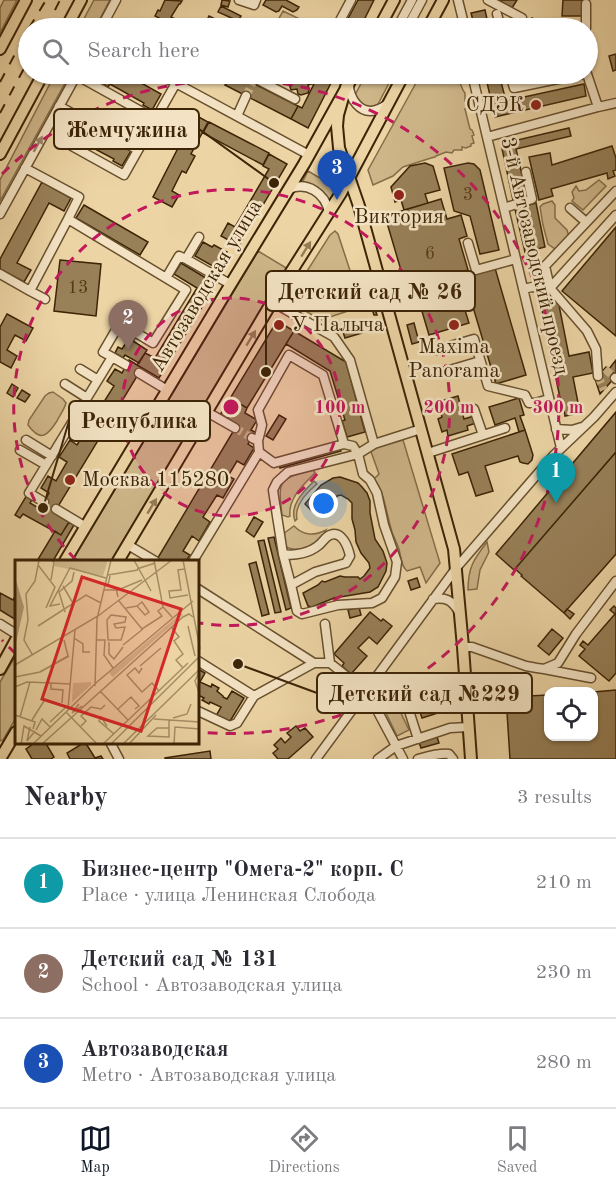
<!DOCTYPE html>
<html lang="en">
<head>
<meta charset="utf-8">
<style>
	:root { --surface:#fff; --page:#f7f7f7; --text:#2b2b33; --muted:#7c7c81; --line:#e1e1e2; --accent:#111827 }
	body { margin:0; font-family:"Old Standard TT",serif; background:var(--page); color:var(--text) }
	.controls { position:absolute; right:18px; bottom:18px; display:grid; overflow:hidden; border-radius:12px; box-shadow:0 2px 4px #0004 }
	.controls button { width:54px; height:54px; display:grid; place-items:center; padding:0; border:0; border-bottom:2px solid var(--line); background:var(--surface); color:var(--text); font:30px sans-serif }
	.you { position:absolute; left:324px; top:504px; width:21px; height:21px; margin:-15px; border:4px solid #fff; border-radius:50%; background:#1a73e8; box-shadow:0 0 0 9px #1a73e833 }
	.badge { display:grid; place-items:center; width:39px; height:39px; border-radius:50%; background:var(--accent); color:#fff; font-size:20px; font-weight:700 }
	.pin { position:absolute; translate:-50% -50px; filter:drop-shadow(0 2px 3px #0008) }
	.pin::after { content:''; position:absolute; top:32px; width:21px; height:18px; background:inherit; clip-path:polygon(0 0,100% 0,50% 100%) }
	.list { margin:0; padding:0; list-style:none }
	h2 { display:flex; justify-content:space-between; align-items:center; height:78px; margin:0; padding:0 24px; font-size:26px }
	h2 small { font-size:20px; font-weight:400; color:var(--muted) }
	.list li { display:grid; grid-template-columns:39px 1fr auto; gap:18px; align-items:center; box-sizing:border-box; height:90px; padding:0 24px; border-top:2px solid var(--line) }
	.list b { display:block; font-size:22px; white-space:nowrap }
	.list p { margin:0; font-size:20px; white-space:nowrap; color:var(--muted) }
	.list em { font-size:20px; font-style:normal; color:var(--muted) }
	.icon { flex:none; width:33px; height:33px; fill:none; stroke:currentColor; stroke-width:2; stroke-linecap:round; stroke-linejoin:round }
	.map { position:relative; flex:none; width:616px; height:759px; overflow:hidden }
	.search { position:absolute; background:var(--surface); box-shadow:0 2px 4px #0004; left:18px; right:18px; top:18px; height:66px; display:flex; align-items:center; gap:15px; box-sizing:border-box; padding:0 21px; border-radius:33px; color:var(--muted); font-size:22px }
	.sheet { height:348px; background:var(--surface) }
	nav { display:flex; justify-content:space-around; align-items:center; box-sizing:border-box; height:84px; border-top:2px solid var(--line); background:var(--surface); font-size:16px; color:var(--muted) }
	nav a { display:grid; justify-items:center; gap:3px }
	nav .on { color:var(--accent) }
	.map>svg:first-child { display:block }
</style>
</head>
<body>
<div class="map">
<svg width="616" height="759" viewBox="0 0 616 759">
	<rect width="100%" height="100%" fill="#ecd4a4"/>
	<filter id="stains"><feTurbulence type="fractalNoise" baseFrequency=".00333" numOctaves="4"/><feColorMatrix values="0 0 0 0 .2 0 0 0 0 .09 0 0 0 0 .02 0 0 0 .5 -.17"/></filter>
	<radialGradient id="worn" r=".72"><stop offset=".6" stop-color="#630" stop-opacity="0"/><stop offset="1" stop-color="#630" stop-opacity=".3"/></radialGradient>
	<!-- green -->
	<path fill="#ceb689" stroke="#856d48" stroke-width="1.5" d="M 4,0 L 17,0 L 0,33 L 0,8 Z
		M 94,0 L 110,0 L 95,28 L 79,28 Z
		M 283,11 L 310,24 L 308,28 L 284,28 L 276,24 Z
		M 55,74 L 70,74 L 0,201 L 0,180 Z
		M 366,74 L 377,74 L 390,81 L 376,108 L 369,109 L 354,97 Z
		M 421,74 L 458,74 L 458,80 C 462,84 461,89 465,93 L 465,101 L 468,102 L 470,106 L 465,109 L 470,129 L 472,130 L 474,135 L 472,136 L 474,143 L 471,144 L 471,146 L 466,148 L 462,147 L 462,150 L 454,150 L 452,153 L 446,152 L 436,156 L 435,157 L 431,158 L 403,167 L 393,176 L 373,185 L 368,170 Z
		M 308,171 L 337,188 L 330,200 L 315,186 L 302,183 Z
		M 599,180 L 606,186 L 583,210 L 572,201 L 574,198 L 572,192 L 576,186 L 579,191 L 586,190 Z
		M 552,201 L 555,205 L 555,218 L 567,230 L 569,237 L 555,249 L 548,244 L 543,225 L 540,207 L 543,204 Z
		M 335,231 L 338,234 L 361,304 L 348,311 L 321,320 L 288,301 L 330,235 Z
		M 258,251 L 288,269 L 111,561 L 72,561 Z
		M 53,392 L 63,399 L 66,403 C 64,410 60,415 57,421 C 48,435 41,443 28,425 L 29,420 L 45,396 L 49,393 Z
		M 403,440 L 440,563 L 426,583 L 420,567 L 407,571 C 401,566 401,557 399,549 C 397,543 394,538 392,532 C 387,517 384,489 374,479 L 379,474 L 370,449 Z
		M 313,470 L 315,473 C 304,484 288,498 290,516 L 288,517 L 282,515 C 278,480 278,479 313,470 Z
		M 314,481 L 317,484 C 306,493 294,505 297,519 L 295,521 C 289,505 304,491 314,481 Z
		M 294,526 C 304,536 314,536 326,530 C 319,543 301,554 286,547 L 283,534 Z
		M 487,542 L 489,552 L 480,570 L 477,589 L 468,590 C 468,567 474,559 487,542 Z
		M 16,655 L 16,718 L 3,740 L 0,741 L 0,682 Z
		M 397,705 L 409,730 L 397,736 L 385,711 Z"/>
	<!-- building -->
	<path fill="#988058" stroke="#3c2406" stroke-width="1.5" d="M 165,0 L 182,1 L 180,4 L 179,4 L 171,17 L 193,28 L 164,28 L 167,22 L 155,16 L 158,10 L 160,11 Z
		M 222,0 L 230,1 L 228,7 L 221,5 Z
		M 266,0 L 286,0 L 299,7 L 297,10 L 293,12 L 282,6 L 279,11 L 276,12 L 263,5 Z
		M 358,0 L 374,0 L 360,28 L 343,28 Z
		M 498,0 L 517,0 L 512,8 Z
		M 563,0 L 582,0 L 582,16 L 562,16 Z
		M 221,6 L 241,16 L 238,21 L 218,12 Z
		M 485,10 L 489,28 L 475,28 L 471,13 Z
		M 209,16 L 221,22 L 218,28 L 204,28 L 208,20 L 207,20 Z
		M 532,18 L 539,21 L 535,28 L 527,28 Z
		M 616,54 L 616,70 L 613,71 L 609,56 Z
		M 103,74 L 123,74 L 130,78 L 132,76 L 135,77 L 134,79 L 161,94 L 152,110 L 143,105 L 144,103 L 110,84 L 108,87 L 99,81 Z
		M 216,74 L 235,74 L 298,106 L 291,119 L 225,85 L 226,84 L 214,78 Z
		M 286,74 L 312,74 L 311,74 L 314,83 L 308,85 L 309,90 L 308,93 L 301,95 L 298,94 L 297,89 L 291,90 Z
		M 315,74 L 335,74 L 331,80 Z
		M 319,74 L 332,81 L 308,128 L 291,119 L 298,106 L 302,108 Z
		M 485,74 L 499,74 L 506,101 L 584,84 L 586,96 L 495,117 Z
		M 195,115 L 208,122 L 191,154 L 195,156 L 186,173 L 182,171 L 172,191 L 179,195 L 172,207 L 153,197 Z
		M 78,121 L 131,151 L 122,166 L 113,161 L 114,159 L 80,141 L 78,143 L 69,138 Z
		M 209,122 L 269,153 L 263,165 L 203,133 Z
		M 569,128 L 571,136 L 516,149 L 527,197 L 513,200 L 501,144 Z
		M 612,146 L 616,158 L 616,170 L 613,171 L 615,176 L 608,179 L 607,173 L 551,189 L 553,196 L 539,200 L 529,157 L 550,153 L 552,165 Z
		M 269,154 L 287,164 L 239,246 L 221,236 L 228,223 L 235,227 L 269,169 L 263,166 Z
		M 425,163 L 433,166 L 440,190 L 425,194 L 428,203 L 404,210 L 401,200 L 395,202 L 391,187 L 410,166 Z
		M 468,163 L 474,164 L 480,170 L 499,250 L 480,254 L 470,216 L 454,211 L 444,168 Z
		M 42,182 L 71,198 L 64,211 L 49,203 L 17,263 L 31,270 L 24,282 L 0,269 L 0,259 Z
		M 441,199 L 447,219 L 461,215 L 467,236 L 459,239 L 468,270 L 460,272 L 462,278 L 408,294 L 385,216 Z
		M 536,203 L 545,247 L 525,252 L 515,209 Z
		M 84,205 L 148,242 L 140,255 L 76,218 Z
		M 616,227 L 616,336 L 562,291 Z
		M 203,242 L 212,247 L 214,245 L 227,252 L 218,269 L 195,256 Z
		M 60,260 L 101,264 L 96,316 L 54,311 Z
		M 181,263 L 216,284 L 159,378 L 137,365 L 145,353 L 155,358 L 197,288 L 174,274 Z
		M 495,268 L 526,375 L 496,384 L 473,307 L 467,309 L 467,306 L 464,307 L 469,323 L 429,335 L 416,291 L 412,292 Z
		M 548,294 L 559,305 L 569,356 L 589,352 L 593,373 L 573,377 L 580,413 L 565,416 L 563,403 L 561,403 L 539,295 Z
		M 373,302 L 377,315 L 374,315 L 370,303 Z
		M 7,314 L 33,328 L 26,341 L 15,335 L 7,350 L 17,356 L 11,368 L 0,362 L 0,327 Z
		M 277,321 L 294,331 L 247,408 L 237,402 L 227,419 L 220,415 Z
		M 414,323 L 419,342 L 412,344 L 407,325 Z
		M 359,324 L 362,333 L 345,338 L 342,329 Z
		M 294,331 L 346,362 L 365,432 L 347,437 L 342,421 L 345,420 L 330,371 L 286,344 Z
		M 128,332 L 136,337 L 133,341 L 147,350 L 139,363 L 125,355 L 123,358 L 115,353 L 118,347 L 122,349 L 128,340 L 124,338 Z
		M 129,360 L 142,368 L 54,513 L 69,522 L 61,535 L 23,514 L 20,518 L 15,515 L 27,495 L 33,498 L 30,503 L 40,509 L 49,493 L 41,488 L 48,476 L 56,481 L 67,462 L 59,457 L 70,440 L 77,445 L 92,420 L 85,416 L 94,401 L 102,405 L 114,386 L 107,381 L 115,369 L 122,373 Z
		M 616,360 L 616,375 L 609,369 Z
		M 606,367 L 616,376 L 600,394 L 595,379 Z
		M 12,384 L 18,388 L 13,397 L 7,393 Z
		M 22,390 L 30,395 L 25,402 L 17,398 Z
		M 458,396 L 464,419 L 474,416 L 476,423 L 467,426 L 468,430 L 448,436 L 447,430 L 442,432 L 438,419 L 442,417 L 438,402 Z
		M 519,398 L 524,415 L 520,416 L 525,430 L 519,432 L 515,418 L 495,425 L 489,407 Z
		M 237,402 L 247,408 L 245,413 L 257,420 L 251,430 L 255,432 L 248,444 L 254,448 L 244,465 L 237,461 L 228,476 L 234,479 L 223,498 L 217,495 L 203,517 L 210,522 L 199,541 L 192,536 L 183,551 L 190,555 L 186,561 L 156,561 L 237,425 L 227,419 Z
		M 616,412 L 616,452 L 514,570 L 496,554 Z
		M 279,415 L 286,419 L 273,440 L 266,436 Z
		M 525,430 L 533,455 L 532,460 L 528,464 L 523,463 L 520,462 L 518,456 L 485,466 L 493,491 L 476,496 L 468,472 L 459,475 L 452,454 Z
		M 340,448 L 341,451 L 280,468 L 279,464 Z
		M 616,452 L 616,554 L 564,613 L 521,576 L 522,575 L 515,569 Z
		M 340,477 L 358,483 L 362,487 L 367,493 L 370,501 L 370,513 L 375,539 L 383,551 L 387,563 L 386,571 L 378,587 L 370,592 L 334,598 L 312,607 L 308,606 L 303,593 L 318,585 L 322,581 L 325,582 L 340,576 L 345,577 L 358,577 L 360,579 L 364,576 L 370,568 L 369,563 L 361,553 L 356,542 L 355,530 L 352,519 L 352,503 L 348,499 L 341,495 L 337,496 L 336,499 L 334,500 L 331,500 L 328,502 L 329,503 L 323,511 L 318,511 L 317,514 L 315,514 L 305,504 L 321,485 L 333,478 Z
		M 254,517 L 263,522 L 254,537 L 246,531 Z
		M 69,522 L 74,525 L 53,561 L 37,561 L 55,531 L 61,535 Z
		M 274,537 L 291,608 L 286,610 L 268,538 Z
		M 264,540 L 281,612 L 275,613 L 258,541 Z
		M 256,562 L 269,614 L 262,616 L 249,564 Z
		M 417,578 L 420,587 L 411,590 L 408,581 Z
		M 0,593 L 13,600 L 16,595 L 16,620 L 0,610 Z
		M 614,606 L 616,608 L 616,673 L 609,681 L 579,656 L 585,649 L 580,645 L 583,641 L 588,645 L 615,614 L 610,610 Z
		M 359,607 L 361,615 L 350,618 L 348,610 Z
		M 567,609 L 574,614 L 570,619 L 564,613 Z
		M 370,612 L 381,621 L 383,619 L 392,626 L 377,644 L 369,637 L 358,648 L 367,656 L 351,674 L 342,666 L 344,663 L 334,654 Z
		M 552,629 L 563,638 L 549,655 L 538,646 Z
		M 198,669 L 205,673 L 200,682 L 211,687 L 212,684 L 219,688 L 217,691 L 223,696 L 223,697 L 227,699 L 232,691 L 244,698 L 229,723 L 216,716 L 221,707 L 210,702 L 209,704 L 202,700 L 204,698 L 198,695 Z
		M 432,675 L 444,711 L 422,718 L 410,682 Z
		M 616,690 L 616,759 L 510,759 L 506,697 L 548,695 L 548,736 L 594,736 L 594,692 Z
		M 296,726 L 300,731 L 305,728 L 313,737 L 288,759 L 278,759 L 273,753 L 278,749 L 274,745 L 281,738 L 285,743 L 291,737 L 287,733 Z
		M 436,734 L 439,743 L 421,748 L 418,739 Z
		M 36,742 L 45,742 L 54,757 L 51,759 L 32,759 L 26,749 Z
		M 85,742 L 95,758 L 101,756 L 103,759 L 70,759 L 67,753 Z
		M 210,751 L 211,759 L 165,759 L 165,758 Z"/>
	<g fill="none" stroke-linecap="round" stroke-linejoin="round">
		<!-- minor-tunnel -->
		<path stroke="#c9b184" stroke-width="8" stroke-dasharray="8 4" stroke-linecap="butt" d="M 246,96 L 253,82
			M 605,369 L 615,378
			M 598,376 L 604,390
			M 235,428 L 252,438"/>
		<!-- minor casing -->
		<g stroke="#68502e" stroke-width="11">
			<path id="minor" d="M 239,0 L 254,5 L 256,0
				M 458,0 L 465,28
				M 488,0 L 522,18
				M 586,4 L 586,28
				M 497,14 L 501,28
				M 101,28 L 116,0
				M 336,28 L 351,0
				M 397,28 L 412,0
				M 407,28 L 422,0
				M 437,28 L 444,28
				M 159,74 L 309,155
				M 247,74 L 295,99
				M 472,74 L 561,448
				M 510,74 L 514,88 L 582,74
				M 587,74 L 598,107 L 616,103
				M 76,75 L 155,119
				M 349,84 C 349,98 360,115 376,110 C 381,109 385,106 389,103
				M 59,106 L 138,150
				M 74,115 L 61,140 L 124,175 L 176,83
				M 237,116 L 246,96
				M 487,137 L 598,107
				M 25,168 L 79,197 L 68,219
				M 289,189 C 307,181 325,193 329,212
				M 504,208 L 532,199 L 526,172
				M 570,208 L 586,222
				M 0,214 L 77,74
				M 199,237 L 186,259 L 230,284
				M 468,243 L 476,270 L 516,259
				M 0,274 L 30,291 L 68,219 L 186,290 L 153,343 L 120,323 L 103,352 L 112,357
				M 166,278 L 179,256 L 186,259
				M 523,289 L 532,287 L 550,288 L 545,266 L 616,191
				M 30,291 L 45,299
				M 272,302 L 334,337 L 350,360 L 374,444 L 421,429
				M 436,350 L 474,339 L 488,386 L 525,395 L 529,403 L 535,403 L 549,399
				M 80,369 L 98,380
				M 443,372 L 480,361
				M 139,373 L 167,390
				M 598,376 L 596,349 L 587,331 L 550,288 L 616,215
				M 615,378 L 616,379
				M 65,384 L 87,398
				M 474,409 L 483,435
				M 207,412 L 235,428
				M 556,429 L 572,430 L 582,427
				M 252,438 L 258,441 L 259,452 L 274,463 L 344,444 L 353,446 L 358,454 L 374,444
				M 26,440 L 52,456
				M 258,441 L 262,425 L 258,410 L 289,355 L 323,375 L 344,444
				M 20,450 L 46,465
				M 428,453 L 505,428
				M 358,454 L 363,474 L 370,480 L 377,493 L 384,525 L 397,562 L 395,577 L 382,598 L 372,603 L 338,605 L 302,614 L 297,611 L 291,585 L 315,572 L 346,563 L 350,556 C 348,547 342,530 330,535 C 325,537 323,542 319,545 C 310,553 295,556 283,554 L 274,497 L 273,490 L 277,482 L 288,472 Z
				M 44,502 L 29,493 L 112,357 L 126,365
				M 56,509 L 86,527
				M 128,545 L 155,561
				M 283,554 L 291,585
				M 193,561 L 259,452
				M 198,589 L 314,663 L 330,663 L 365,691
				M 433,599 C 446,597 452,600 459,612
				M 0,624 L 16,634
				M 325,624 L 330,663
				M 463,647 L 472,647 L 526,666 L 537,668 L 544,669 L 558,663 L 576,634 L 616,581
				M 198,661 L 254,696 L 314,663
				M 544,669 L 591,678
				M 404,695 L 418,739
				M 198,711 L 230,726 L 237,723 L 254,696
				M 378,712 L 403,759
				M 110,742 L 119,759
				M 316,759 L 457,567 L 553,456 L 594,417 L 616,392
				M 378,759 L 396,746 L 450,728 L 468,727
				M 418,759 C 429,756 438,753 449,754 L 453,759"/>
		</g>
		<!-- major casing -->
		<g stroke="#3c2406" stroke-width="14">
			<path id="major" d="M 66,28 L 81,0
				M 379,28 L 394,0
				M 428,28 L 443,0
				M 0,49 L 26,0
				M 346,87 L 338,115 L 337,126 L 339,148 L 359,206 L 454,549 L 463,647 L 471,759
				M 0,154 L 43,74
				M 65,561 L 229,287 L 304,164 L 354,74
				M 118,561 L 272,302 L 341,193 L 404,74
				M 0,669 L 16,640
				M 0,759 L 16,732"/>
		</g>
		<!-- minor -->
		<use href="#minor" stroke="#f3e3c4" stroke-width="8"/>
		<!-- major -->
		<use href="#major" stroke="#ecd4a4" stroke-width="10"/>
		<!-- rail -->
		<path stroke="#3c2406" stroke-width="2" stroke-dasharray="10 10" stroke-linecap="butt" d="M 29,28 L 46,0
			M 46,28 L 60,0
			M 0,82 L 28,30
			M 0,113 L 28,61"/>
	</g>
	<!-- one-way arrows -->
	<defs><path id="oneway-solid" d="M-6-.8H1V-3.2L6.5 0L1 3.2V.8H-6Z" transform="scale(1.5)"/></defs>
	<use fill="#988465" href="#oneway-solid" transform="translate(38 144) rotate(-61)"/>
	<g fill="#947c55">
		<use href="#oneway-solid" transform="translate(306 249) rotate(-58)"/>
		<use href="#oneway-solid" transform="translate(251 338) rotate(-59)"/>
		<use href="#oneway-solid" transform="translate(152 506) rotate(-59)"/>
	</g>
	<!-- distance rings -->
	<circle cx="231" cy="407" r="109" fill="#c2185b" fill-opacity=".12"/>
	<g fill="none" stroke="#c2185b" stroke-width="3" stroke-dasharray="10 8">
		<circle cx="231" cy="407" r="109"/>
		<path d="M76 560A218 218 0 1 1 199 623"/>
		<path d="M16 654A327 327 0 0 1 2 640M2 174A327 327 0 1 1 200 732"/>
	</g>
	<!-- markers -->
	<g fill="#8f2418" stroke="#f3e3c4" stroke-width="2">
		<circle cx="536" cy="105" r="6"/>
		<circle cx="399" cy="195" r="6"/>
		<circle cx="279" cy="325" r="6"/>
		<circle cx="454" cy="325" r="6"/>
		<circle cx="70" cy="480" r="6"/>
	</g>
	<g text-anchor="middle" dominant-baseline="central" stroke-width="5" stroke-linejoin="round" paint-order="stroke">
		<!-- number labels -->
		<g font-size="18" fill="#533b1a">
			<text x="468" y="195">3</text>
			<text x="430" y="254">6</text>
			<text x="78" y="288">13</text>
		</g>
		<!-- poi labels -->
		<g font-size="21" fill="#3c2406" stroke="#f3e3c4">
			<text x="524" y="105" text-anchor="end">СДЭК</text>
			<text x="399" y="217">Виктория</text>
			<text x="291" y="325" text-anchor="start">У Палыча</text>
			<text x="454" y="347">Maxima<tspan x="454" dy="24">Panorama</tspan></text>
			<text x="82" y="480" text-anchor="start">Москва 115280</text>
		</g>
		<!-- street labels -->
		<g font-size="21" fill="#3c2406" stroke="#f3e3c4">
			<text transform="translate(534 256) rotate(77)">3-й Автозаводский проезд</text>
			<text transform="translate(207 286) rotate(-59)">Автозаводская улица</text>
		</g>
	</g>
	<!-- overview -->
	<g transform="translate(15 560)">
		<rect width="184" height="184" fill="#ecd4a4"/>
		<path d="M 40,0 L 93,0 L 88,16 L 39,6 ZM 167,53 L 168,55 L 98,117 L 94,113 ZM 76,122 L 76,125 L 57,142 L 58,123 Z" fill="#ceb689"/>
		<path d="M 0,17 L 9,47 L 0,87 Z" fill="#b0986e"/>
		<path fill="none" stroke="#a68e65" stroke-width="1.5" d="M 35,0 L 39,2 L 36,20M 119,0 L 136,31M 139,0 L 148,47 L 157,57M 168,0 L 185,89M 23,5 L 40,27 L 31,48M 122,9 L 140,3M 170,9 L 163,10 L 166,30 L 154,31 L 155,38 L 173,35M 93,15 L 123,10M 95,16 L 93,25 L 101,28 L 103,37M 48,26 L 59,45M 89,30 L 103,30 L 127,20M 104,41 L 127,69 L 147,56 L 143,51 L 148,47M 45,44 L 35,46 L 55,8 L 91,18M 111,48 L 122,46 L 130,55 L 134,52 L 127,42 L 122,46M 50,52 L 44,32 L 57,21 L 59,12M 96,55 L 111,57 L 110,62 L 99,64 L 101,68 L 110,67 L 106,80 L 93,80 L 92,60 ZM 23,66 L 71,35 L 86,43M 173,66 L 180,96M 157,68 L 164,77 L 159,81 L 168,94 L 161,100 L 168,108M 59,78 L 68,84 L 68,92 L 75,92M 81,80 L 90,80 L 89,95 L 98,108M 94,82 L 94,94 L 99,99 L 108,87M 108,85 L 128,69M 17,94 L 9,80 L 13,60 L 11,34 L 20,21 L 24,0M 0,105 L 83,56 L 157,0M 125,106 L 146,88M 127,108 L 124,113 L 120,108 L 112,115 L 127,132 L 137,123 L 144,131M 25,112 L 54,96M 184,112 L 180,121 L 185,135M 0,117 L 25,112 L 53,96 L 49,80M 36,123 L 55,124M 80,126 L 82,59 L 96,0M 0,127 L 12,122 L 36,123 L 36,129 L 48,130 L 47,143M 85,131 L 113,160M 64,144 L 57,153 L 67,146M 53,149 L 60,70M 103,149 L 116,137 L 124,146 L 120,149M 51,152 L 83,185M 0,155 L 20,162 L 18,169M 5,157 L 15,122M 158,158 L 172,154 L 176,144M 139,159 L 185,162M 17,160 L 29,141M 35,162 L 50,148M 66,166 L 71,161 L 66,156 L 76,147 L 86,149 L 90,145M 92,166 L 86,157 L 84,161 L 99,174M 15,167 L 12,181 L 20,171M 154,168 L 142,168 L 133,176 L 154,177 L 154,160M 21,170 L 27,159 L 35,167M 6,185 L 9,166 L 26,176M 17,185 L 82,122 L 178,41M 26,185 L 168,57 L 174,54 L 178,57M 87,185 L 173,103M 95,185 L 185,96M 107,185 L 185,109M 113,185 L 141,155M 159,185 L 160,167 L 185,169"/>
		<path fill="#d62828" fill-opacity="0.15" stroke="#d62828" stroke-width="3" d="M 67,17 L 166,49 L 126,171 L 27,139 Z"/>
		<rect width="184" height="184" fill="none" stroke="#3c2406" stroke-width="3"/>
	</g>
	<circle cx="231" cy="407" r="9" fill="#c2185b" stroke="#f3e3c4" stroke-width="3"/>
	<g font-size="18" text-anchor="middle" font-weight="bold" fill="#c2185b" stroke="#f3e3c4" stroke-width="5" stroke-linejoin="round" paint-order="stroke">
		<text x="340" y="413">100 m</text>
		<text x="449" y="413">200 m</text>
		<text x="558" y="413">300 m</text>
	</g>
	<!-- callouts -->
	<path fill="none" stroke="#3c2406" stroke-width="2" d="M274 183L199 129M266 372L266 291M43 508L69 421M238 664L317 693"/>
	<g fill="#3c2406" stroke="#f3e3c4" stroke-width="2">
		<circle cx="274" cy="183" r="6"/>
		<circle cx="266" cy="372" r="6"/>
		<circle cx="43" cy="508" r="6"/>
		<circle cx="238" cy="664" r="6"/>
	</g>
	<g fill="#f3e3c4" stroke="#3c2406" stroke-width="2">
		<rect x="54" y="109" width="145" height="40" rx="6"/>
		<rect x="266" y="271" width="209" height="40" rx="6"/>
		<rect x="69" y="401" width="141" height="40" rx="6"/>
		<rect x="317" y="673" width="215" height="40" rx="6"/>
	</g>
	<g font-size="22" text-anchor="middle" font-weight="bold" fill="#3c2406">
		<text x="127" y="137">Жемчужина</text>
		<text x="370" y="299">Детский сад № 26</text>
		<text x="139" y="428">Республика</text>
		<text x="424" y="701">Детский сад №229</text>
	</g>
	<rect width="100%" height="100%" filter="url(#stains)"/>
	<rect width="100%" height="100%" fill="url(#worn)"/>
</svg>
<div class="controls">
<button><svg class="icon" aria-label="locate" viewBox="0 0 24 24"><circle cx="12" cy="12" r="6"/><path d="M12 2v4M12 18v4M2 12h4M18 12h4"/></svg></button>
</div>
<div class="you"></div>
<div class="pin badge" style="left:556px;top:503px;background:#0f9aa8">1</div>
<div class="pin badge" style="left:128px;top:350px;background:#8d6e63">2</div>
<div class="pin badge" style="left:337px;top:200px;background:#1a4fb4">3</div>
<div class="search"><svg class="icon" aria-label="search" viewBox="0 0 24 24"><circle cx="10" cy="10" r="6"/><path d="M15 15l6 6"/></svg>Search here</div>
</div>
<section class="sheet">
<h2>Nearby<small>3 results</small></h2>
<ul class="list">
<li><span class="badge" style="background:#0f9aa8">1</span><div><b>Бизнес-центр &quot;Омега-2&quot; корп. C</b><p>Place · улица Ленинская Слобода</p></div><em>210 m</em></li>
<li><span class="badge" style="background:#8d6e63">2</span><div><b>Детский сад № 131</b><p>School · Автозаводская улица</p></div><em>230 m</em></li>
<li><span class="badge" style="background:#1a4fb4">3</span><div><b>Автозаводская</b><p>Metro · Автозаводская улица</p></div><em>280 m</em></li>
</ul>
</section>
<nav>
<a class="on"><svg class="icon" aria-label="map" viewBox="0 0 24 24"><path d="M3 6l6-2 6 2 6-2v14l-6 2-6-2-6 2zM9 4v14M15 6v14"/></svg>Map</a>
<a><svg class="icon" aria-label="directions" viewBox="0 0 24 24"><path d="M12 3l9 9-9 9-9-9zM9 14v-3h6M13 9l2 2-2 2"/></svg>Directions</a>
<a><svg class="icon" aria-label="saved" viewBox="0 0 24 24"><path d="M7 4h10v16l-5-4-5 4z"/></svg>Saved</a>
</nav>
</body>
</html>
